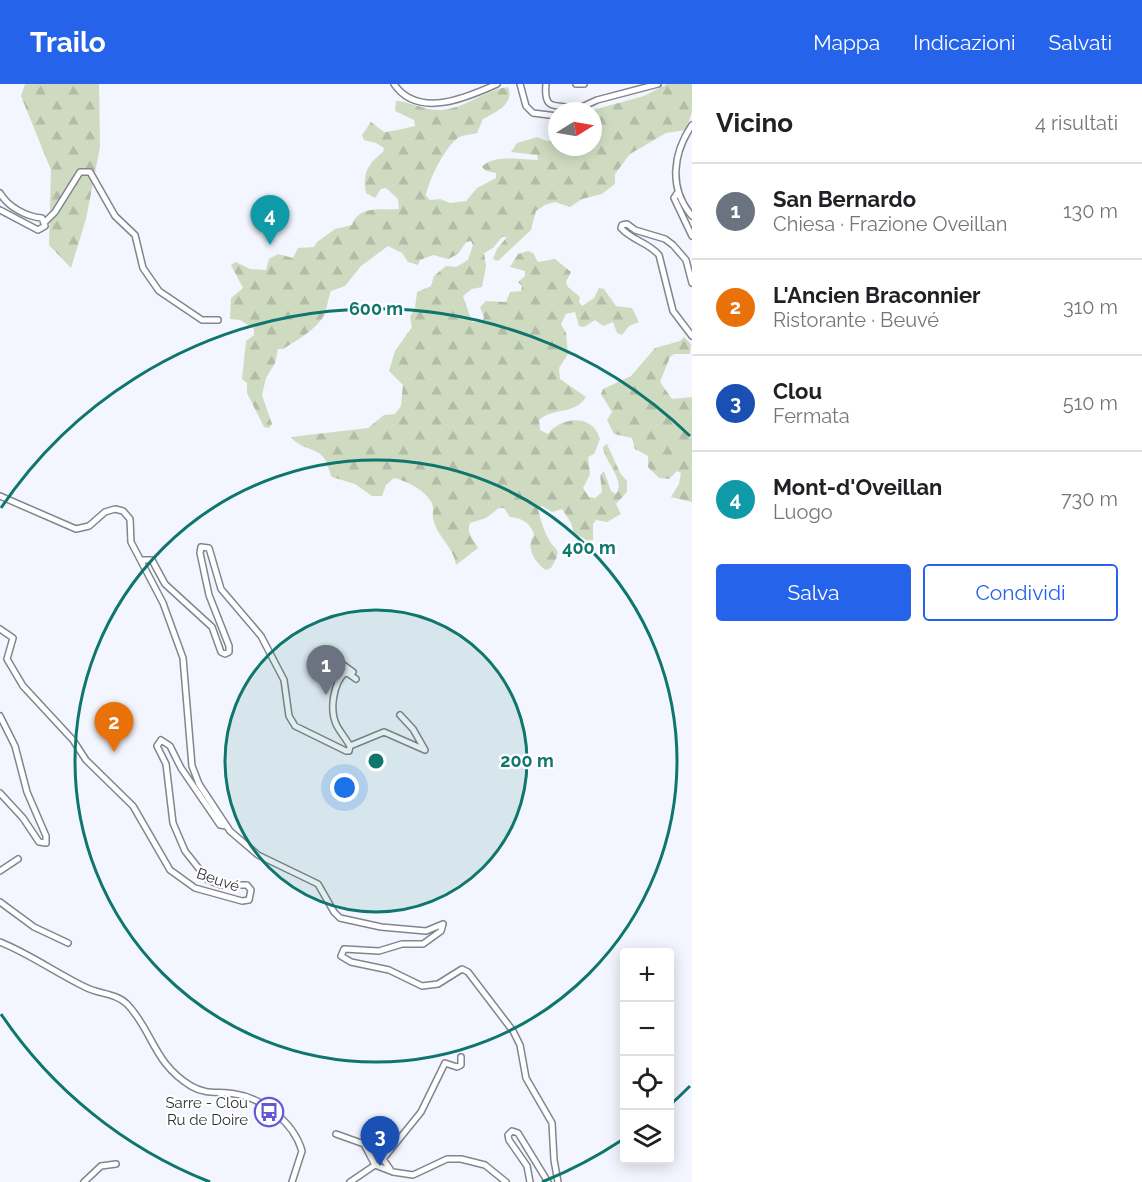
<!DOCTYPE html>
<html lang="it">
<head>
<meta charset="utf-8">
<style>
	:root { --surface:#fff; --page:#f6f6f6; --text:#202124; --muted:#757577; --line:#e0e0e0; --accent:#2563eb }
	body { margin:0; font-family:Raleway,sans-serif; background:var(--page); color:var(--text) }
	.controls { position:absolute; right:18px; bottom:18px; display:grid; overflow:hidden; border-radius:6px; box-shadow:0 3px 15px #0003 }
	.controls button { width:54px; height:54px; display:grid; place-items:center; padding:0; border:0; border-bottom:2px solid var(--line); background:var(--surface); color:var(--text); font:30px sans-serif }
	.compass { position:absolute; left:548px; top:18px; width:54px; height:54px; border-radius:50%; background:var(--surface); box-shadow:0 3px 15px #0003; rotate:79deg }
	.you { position:absolute; left:345px; top:704px; width:21px; height:21px; margin:-15px; border:4px solid #fff; border-radius:50%; background:#1a73e8; box-shadow:0 0 0 9px #1a73e833 }
	.badge { display:grid; place-items:center; width:39px; height:39px; border-radius:50%; background:var(--accent); color:#fff; font-size:20px; font-weight:700 }
	.pin { position:absolute; translate:-50% -50px; filter:drop-shadow(0 2px 3px #0008) }
	.pin::after { content:''; position:absolute; top:32px; width:21px; height:18px; background:inherit; clip-path:polygon(0 0,100% 0,50% 100%) }
	.list { margin:0; padding:0; list-style:none }
	h2 { display:flex; justify-content:space-between; align-items:center; height:78px; margin:0; padding:0 24px; font-size:26px }
	h2 small { font-size:20px; font-weight:400; color:var(--muted) }
	.list li { display:grid; grid-template-columns:39px 1fr auto; gap:18px; align-items:center; box-sizing:border-box; height:96px; padding:0 24px; border-top:2px solid var(--line) }
	.list b { display:block; font-size:22px; white-space:nowrap }
	.list p { margin:0; font-size:20px; white-space:nowrap; color:var(--muted) }
	.list em { font-size:20px; font-style:normal; color:var(--muted) }
	.actions { display:flex; gap:12px; padding:18px 24px }
	.actions a { flex:1; padding:14px 0; border:2px solid var(--accent); border-radius:6px; text-align:center; font-size:21px; color:var(--accent) }
	.actions .main { background:var(--accent); color:#fff }
	.icon { flex:none; width:33px; height:33px; fill:none; stroke:currentColor; stroke-width:2; stroke-linecap:round; stroke-linejoin:round }
	.map { position:relative; flex:none; width:692px; height:1098px; overflow:hidden }
	header { display:flex; align-items:center; gap:36px; box-sizing:border-box; height:84px; padding:0 30px; background:var(--accent); color:#fff }
	header strong { font-size:28px }
	nav { display:flex; gap:33px; margin-inline-start:auto; font-size:21px }
	main { display:flex }
	aside { flex:1; background:var(--surface) }
	.map>svg:first-child { display:block }
</style>
</head>
<body>
<header>
<strong>Trailo</strong>
<nav><a>Mappa</a><a>Indicazioni</a><a>Salvati</a></nav>
</header>
<main>
<div class="map">
<svg width="692" height="1098" viewBox="0 0 692 1098">
	<defs>
		<pattern id="forest-firs" width="22" height="20" patternUnits="userSpaceOnUse" patternTransform="scale(1.5)"><rect width="22" height="20" fill="#cfdbc0"/><path d="M5 1l3.5 6h-7zM16 11l3.5 6h-7z" fill="#b2bca6"/></pattern>
	</defs>
	<rect width="100%" height="100%" fill="#f3f6fe"/>
	<!-- forest -->
	<path fill="url(#forest-firs)" d="M 25,0 L 99,0 L 100,63 L 86,135 L 71,184 L 49,161 L 51,86 L 21,12 Z
		M 667,0 L 692,0 L 692,28 L 686,46 L 666,49 L 630,70 L 615,90 L 615,100 L 602,110 L 582,115 L 570,123 L 555,118 L 545,121 L 536,127 L 531,146 L 498,177 L 493,175 L 497,165 L 507,153 L 502,153 L 493,164 L 484,169 L 486,182 L 482,203 L 472,205 L 463,212 L 472,238 L 482,238 L 484,233 L 480,223 L 486,217 L 506,218 L 510,208 L 521,207 L 522,202 L 518,198 L 525,192 L 525,187 L 510,183 L 518,170 L 528,167 L 533,169 L 538,178 L 555,175 L 571,188 L 566,198 L 568,203 L 580,213 L 579,218 L 582,222 L 594,214 L 599,204 L 604,205 L 616,222 L 632,224 L 639,238 L 629,242 L 622,251 L 617,249 L 613,238 L 603,242 L 595,236 L 584,243 L 579,242 L 575,228 L 566,230 L 561,240 L 566,249 L 568,270 L 559,284 L 560,295 L 586,313 C 575,331 554,323 539,336 L 540,346 L 548,350 C 562,332 593,330 600,355 L 594,370 L 588,373 L 590,390 L 583,404 L 589,413 L 595,414 L 602,408 L 600,391 L 604,387 L 611,407 L 616,410 C 626,396 605,379 603,363 L 607,360 L 620,389 L 627,397 L 627,408 L 616,420 L 621,430 L 607,438 L 596,436 L 593,440 L 593,456 L 588,457 L 574,449 L 571,439 L 562,425 L 552,428 L 542,422 L 538,425 C 540,434 544,447 548,454 C 555,469 564,462 551,484 L 546,486 C 535,479 525,463 534,451 C 531,439 522,434 510,433 L 504,424 L 499,424 L 486,434 L 470,439 C 466,450 474,455 478,464 L 456,481 C 454,463 436,452 433,434 C 432,427 435,423 430,416 C 424,406 405,396 394,394 L 386,401 L 382,412 L 372,412 L 355,400 L 332,393 C 329,388 328,379 324,374 C 316,363 301,366 291,353 L 368,344 L 384,331 L 395,330 L 401,322 L 403,301 L 389,287 L 395,267 L 412,243 L 410,233 L 415,224 L 417,208 L 431,202 L 434,192 L 446,182 L 456,183 L 468,176 L 473,161 L 471,157 L 466,158 L 458,170 L 448,175 L 433,171 L 420,176 L 418,181 L 408,178 L 402,169 L 388,162 L 361,182 L 345,202 L 331,207 C 328,214 327,225 325,230 C 316,246 297,256 283,265 L 278,265 L 275,279 L 266,294 L 262,311 L 272,340 L 269,344 L 264,343 L 247,309 L 247,299 L 242,295 L 246,257 L 254,251 L 254,245 L 240,236 L 230,235 L 231,214 L 243,204 L 231,181 L 236,178 L 250,185 L 266,186 L 269,175 L 278,170 L 293,174 L 298,164 L 314,163 L 317,158 L 335,145 L 352,141 C 360,120 382,127 399,125 L 398,115 L 386,104 L 381,105 L 375,114 L 366,109 C 362,90 368,79 383,68 L 384,64 L 376,59 L 364,56 L 362,51 L 371,38 L 384,48 C 395,47 405,44 415,42 L 414,36 L 395,27 L 396,17 C 405,16 426,27 441,26 C 465,25 484,6 508,3 C 515,20 496,28 483,35 L 477,49 C 471,51 464,50 458,54 C 446,61 427,99 426,112 L 430,116 L 440,115 L 450,119 L 466,117 L 477,104 L 496,94 L 496,89 L 486,87 L 482,83 C 493,70 522,76 538,76 L 537,71 L 511,68 L 517,59 L 537,53 L 547,57 L 557,56 L 557,63 L 593,63 L 593,27 L 589,27 L 644,12 Z
		M 684,253 L 691,260 L 690,270 L 674,270 L 670,273 L 660,298 L 672,315 L 692,313 L 692,418 L 671,413 L 679,400 L 681,389 L 677,387 L 669,395 L 659,394 L 648,383 L 648,372 L 635,365 L 632,354 L 614,350 L 607,336 L 612,328 L 601,310 L 603,305 L 631,292 L 655,264 L 680,257 Z"/>
	<g fill="none" stroke-linecap="round" stroke-linejoin="round">
		<!-- minor casing -->
		<g stroke="#82858e" stroke-width="8">
			<path id="minor" d="M 394,0 C 418,35 466,14 497,0
				M 520,0 L 526,22 L 533,29 L 557,32
				M 546,0 C 543,31 559,17 575,26
				M 576,0 L 584,0
				M 573,27 L 597,16 L 658,0
				M 692,41 C 673,69 668,104 692,132
				M 678,108 L 674,114 L 692,152
				M 0,109 C 8,123 27,133 42,134 L 45,142 L 38,146 L 0,126
				M 45,138 L 55,128 L 80,88 L 90,88 L 115,132 L 135,151 L 143,184 L 159,207 L 202,236 L 218,236
				M 692,199 L 686,176 L 673,161 L 665,155 L 635,146 L 627,140 L 622,141 L 621,144 C 631,156 648,158 659,171 L 673,227 L 692,252
				M 0,412 L 76,445 L 89,442 L 105,428 L 115,425 L 123,427 L 130,435 L 131,458 L 163,519 L 183,574 L 192,682 L 199,700 L 230,747 L 258,771 L 318,800 L 334,828 L 340,834 L 381,843 L 426,847 L 443,840
				M 141,476 L 152,476 L 165,500 L 212,543 L 221,568 L 225,570 L 229,568 L 229,562 L 209,511 L 200,469 L 201,463 L 209,464 L 221,505 L 261,552 L 284,596 L 289,632 L 295,642 L 346,667 L 349,667 L 350,662 L 384,648 L 425,666 L 413,645 L 400,631
				M 0,545 L 13,554 L 7,575 L 23,602 L 73,656 L 86,676 L 133,722 L 170,786 L 195,804 L 242,817 L 249,816 L 251,806 L 247,801 L 221,801 L 208,796 L 185,767 L 173,739 L 166,680 L 157,662 L 161,656 L 170,662 L 181,684 L 220,741 L 226,742
				M 338,577 L 353,588
				M 0,632 L 15,662 L 27,708 L 46,752 L 46,759 L 39,758 L 23,734 L 0,709
				M 350,662 C 346,655 341,649 337,642 C 329,627 333,598 346,588 L 356,595
				M 0,787 L 18,775
				M 0,818 L 34,843 L 68,859
				M 443,840 L 441,847 L 423,860 L 402,860 L 379,867 L 344,865 L 341,872 L 351,878 L 389,886 L 422,902 L 438,900 L 462,885 L 468,888 L 513,947 L 520,961 L 526,994 L 552,1039 L 554,1076 L 558,1098
				M 0,858 C 30,870 56,889 85,903 C 98,910 116,909 127,920 C 153,947 153,979 191,1002 C 206,1011 219,1007 235,1010 C 263,1014 294,1039 302,1067 L 292,1098
				M 336,1050 L 364,1060 L 375,1081
				M 390,1085 L 383,1075 L 421,1028 L 445,979 L 457,983 L 461,981 L 461,973
				M 84,1098 L 101,1082 L 116,1080
				M 350,1098 L 375,1081 L 393,1088 L 413,1091 L 447,1075 L 461,1075 L 485,1081 L 506,1098
				M 530,1098 L 527,1082 L 509,1056 L 508,1051 L 512,1047 L 518,1049 L 548,1098"/>
		</g>
		<!-- minor -->
		<use href="#minor" stroke="#fff" stroke-width="5"/>
	</g>
	<!-- distance rings -->
	<circle cx="376" cy="677" r="151" fill="#0f766e" fill-opacity=".12"/>
	<g fill="none" stroke="#0f766e" stroke-width="3">
		<circle cx="376" cy="677" r="151"/>
		<circle cx="376" cy="677" r="301"/>
		<path d="M690 1002A452 452 0 0 1 670 1021M622 1056A452 452 0 0 1 542 1098M210 1098A452 452 0 0 1 1 930M1 424A452 452 0 0 1 690 352"/>
	</g>
	<!-- icons -->
	<defs>
		<g id="bus-ring" transform="scale(1.5)"><circle r="9.5" fill="#fff" stroke="#6559d2" stroke-width="1.5"/><path d="M-5-6H5V4H4V6H2V4H-2V6H-4V4H-5ZM-3.5-4V0h7V-4ZM-3.5 1.2v1.5H-2V1.2ZM2 1.2v1.5H3.5V1.2Z" fill="#6559d2"/></g>
	</defs>
	<g fill-rule="evenodd">
		<use href="#bus-ring" x="269" y="1028"/>
	</g>
	<g text-anchor="middle" dominant-baseline="central" stroke-width="4.5" stroke-linejoin="round" paint-order="stroke">
		<!-- street labels -->
		<g font-size="15" fill="#313236" stroke="#fff">
			<text transform="translate(218 796) rotate(19)">Beuvé</text>
		</g>
		<!-- poi labels -->
		<g font-size="15" fill="#313236" stroke="#fff" text-anchor="end">
			<text x="248" y="1019">Sarre - Clou<tspan x="248" dy="17">Ru de Doire</tspan></text>
		</g>
	</g>
	<circle cx="376" cy="677" r="9" fill="#0f766e" stroke="#fff" stroke-width="3"/>
	<g font-size="18" text-anchor="middle" font-weight="bold" fill="#0f766e" stroke="#fff" stroke-width="4.5" stroke-linejoin="round" paint-order="stroke">
		<text x="376" y="231">600 m</text>
		<text x="589" y="470">400 m</text>
		<text x="527" y="683">200 m</text>
	</g>
</svg>
<div class="controls">
<button>+</button>
<button>−</button>
<button><svg class="icon" aria-label="locate" viewBox="0 0 24 24"><circle cx="12" cy="12" r="6"/><path d="M12 2v4M12 18v4M2 12h4M18 12h4"/></svg></button>
<button><svg class="icon" aria-label="layers" viewBox="0 0 24 24"><path d="M12 4l9 5-9 5-9-5zM3 14l9 5 9-5"/></svg></button>
</div>
<svg class="compass" viewBox="-18 -18 36 36"><path d="M0-13l5 13h-10z" fill="#e53935"/><path d="M0 13l5-13h-10z" fill="#757577"/></svg>
<div class="you"></div>
<div class="pin badge" style="left:326px;top:611px;background:#6b7280">1</div>
<div class="pin badge" style="left:114px;top:668px;background:#e8710a">2</div>
<div class="pin badge" style="left:380px;top:1082px;background:#1a4fb4">3</div>
<div class="pin badge" style="left:270px;top:161px;background:#0f9aa8">4</div>
</div>
<aside>
<h2>Vicino<small>4 risultati</small></h2>
<ul class="list">
<li><span class="badge" style="background:#6b7280">1</span><div><b>San Bernardo</b><p>Chiesa · Frazione Oveillan</p></div><em>130 m</em></li>
<li><span class="badge" style="background:#e8710a">2</span><div><b>L'Ancien Braconnier</b><p>Ristorante · Beuvé</p></div><em>310 m</em></li>
<li><span class="badge" style="background:#1a4fb4">3</span><div><b>Clou</b><p>Fermata</p></div><em>510 m</em></li>
<li><span class="badge" style="background:#0f9aa8">4</span><div><b>Mont-d'Oveillan</b><p>Luogo</p></div><em>730 m</em></li>
</ul>
<div class="actions"><a class="main">Salva</a><a>Condividi</a></div>
</aside>
</main>
</body>
</html>
